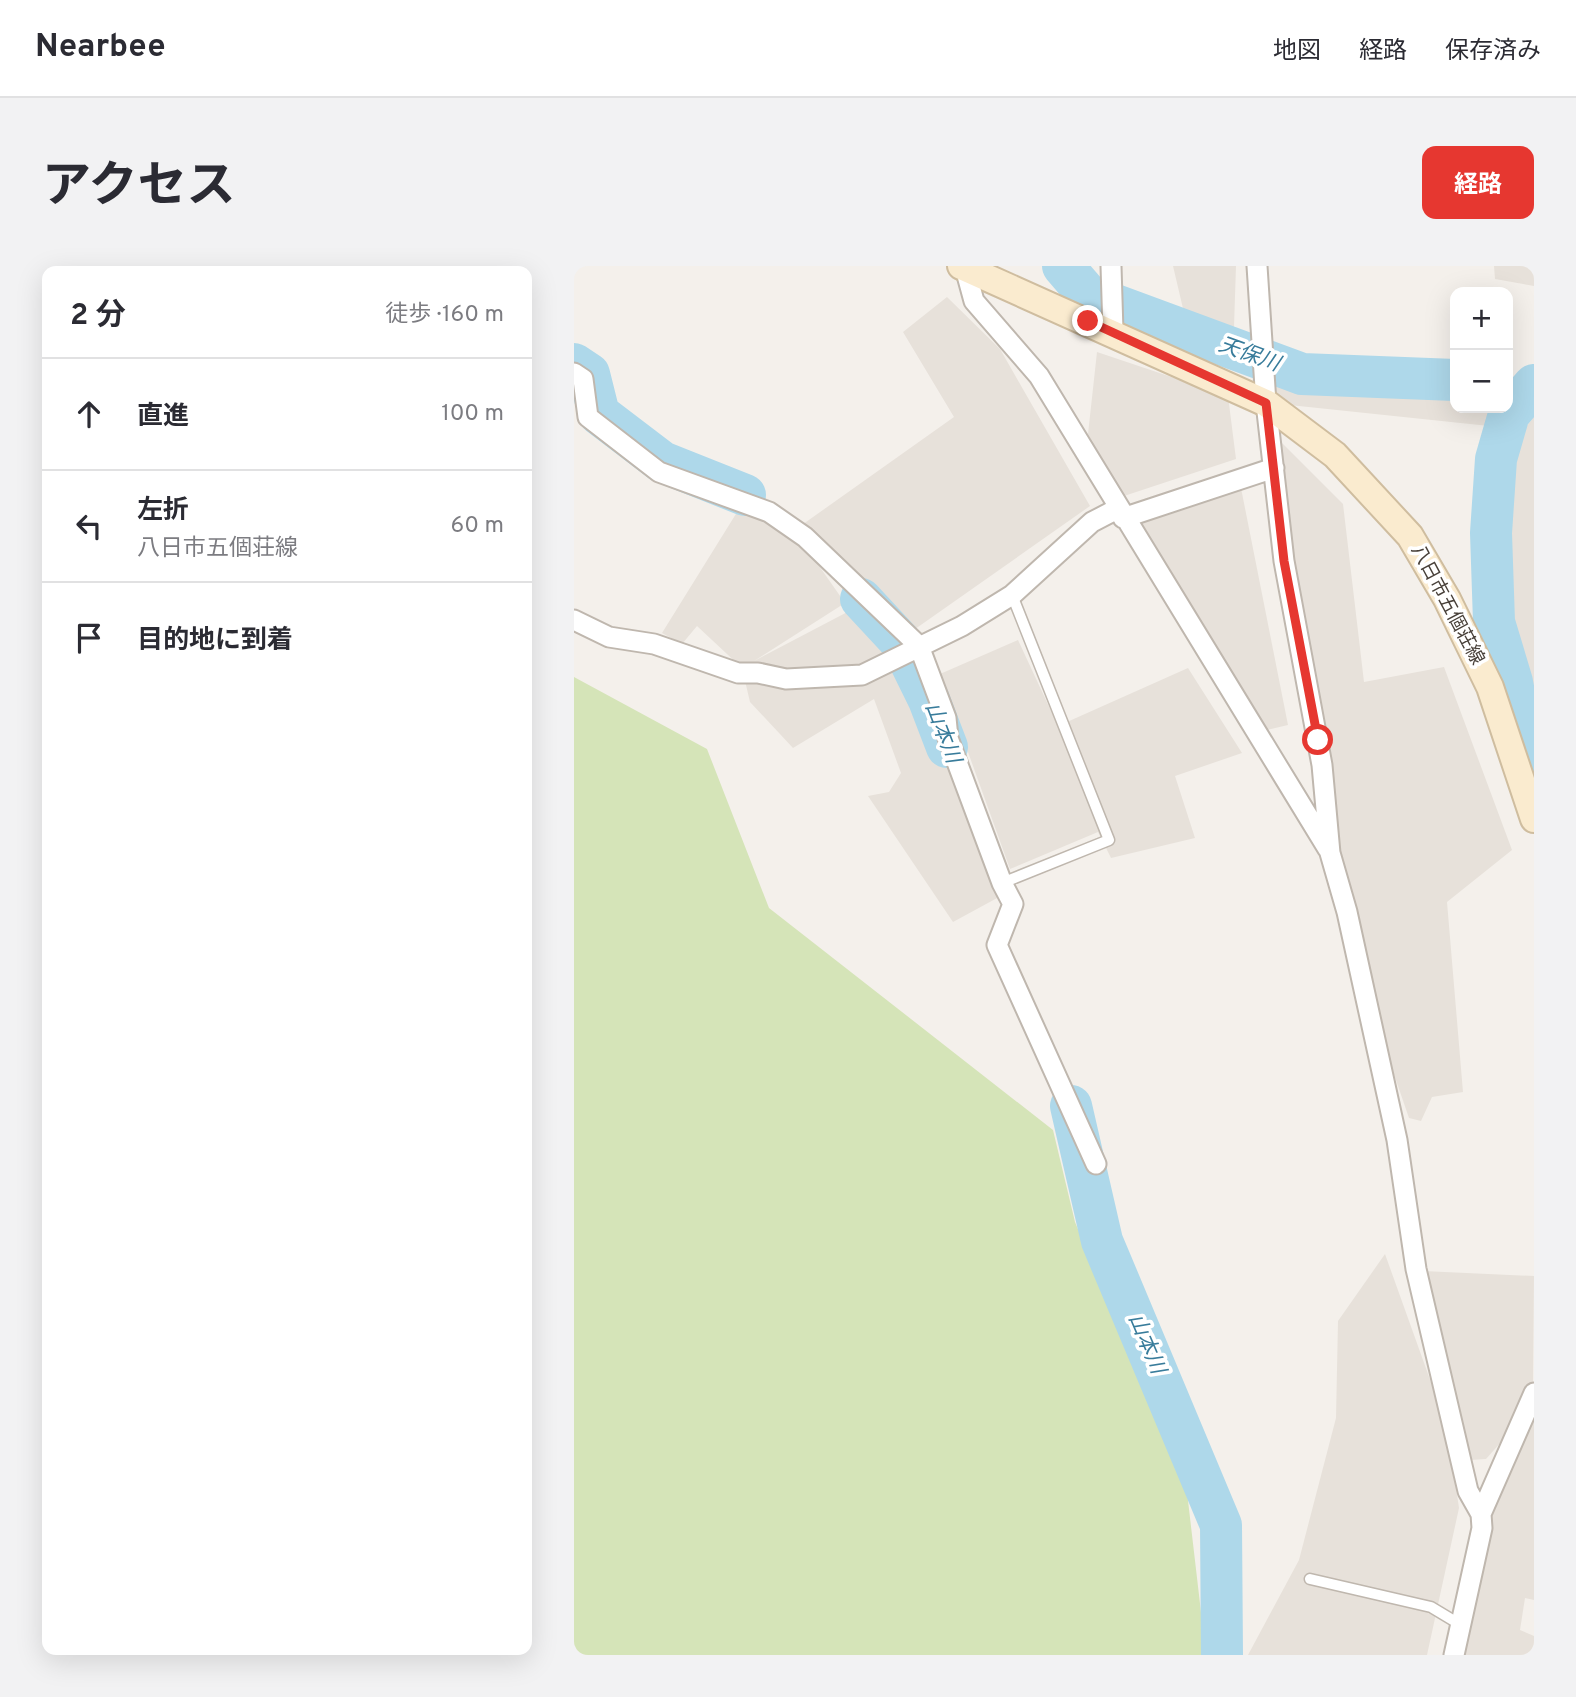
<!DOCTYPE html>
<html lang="ja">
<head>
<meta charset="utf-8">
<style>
	:root { --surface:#fff; --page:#f2f2f3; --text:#2b2b33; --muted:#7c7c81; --line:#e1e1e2; --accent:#e63730 }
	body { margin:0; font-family:Overpass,"Noto Sans JP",sans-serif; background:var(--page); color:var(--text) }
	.controls { position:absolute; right:21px; top:21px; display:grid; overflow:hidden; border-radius:14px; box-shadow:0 7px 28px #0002 }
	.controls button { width:63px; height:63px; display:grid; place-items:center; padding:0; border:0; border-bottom:2px solid var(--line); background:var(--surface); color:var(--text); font:35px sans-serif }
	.stop { position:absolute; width:21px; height:21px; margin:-16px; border:5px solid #e63730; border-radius:50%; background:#fff }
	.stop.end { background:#e63730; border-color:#fff; box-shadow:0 2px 7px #0008 }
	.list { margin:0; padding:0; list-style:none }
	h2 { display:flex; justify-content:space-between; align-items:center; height:91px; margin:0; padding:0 28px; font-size:30px }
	h2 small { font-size:23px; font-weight:400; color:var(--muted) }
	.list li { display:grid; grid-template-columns:46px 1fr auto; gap:21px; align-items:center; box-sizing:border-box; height:112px; padding:0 28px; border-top:2px solid var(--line) }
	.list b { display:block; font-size:26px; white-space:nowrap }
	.list p { margin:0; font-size:23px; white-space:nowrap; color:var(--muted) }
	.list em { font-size:23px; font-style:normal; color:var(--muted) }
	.icon { flex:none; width:38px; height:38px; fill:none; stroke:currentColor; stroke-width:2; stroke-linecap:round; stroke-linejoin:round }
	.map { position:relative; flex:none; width:960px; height:1389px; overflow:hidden; border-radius:14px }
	header { display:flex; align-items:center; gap:42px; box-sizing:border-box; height:98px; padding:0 35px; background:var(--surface); border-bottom:2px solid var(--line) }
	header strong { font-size:33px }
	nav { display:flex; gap:38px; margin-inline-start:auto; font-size:24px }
	.intro { display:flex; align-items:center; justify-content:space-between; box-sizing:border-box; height:168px; padding:0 42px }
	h1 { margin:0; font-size:49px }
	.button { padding:18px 32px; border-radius:14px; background:var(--accent); color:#fff; font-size:24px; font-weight:700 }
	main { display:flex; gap:42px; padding:0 42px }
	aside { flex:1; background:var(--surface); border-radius:14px; box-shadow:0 7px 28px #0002 }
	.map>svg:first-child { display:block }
</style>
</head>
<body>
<header>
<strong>Nearbee</strong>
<nav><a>地図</a><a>経路</a><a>保存済み</a></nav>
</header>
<div class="intro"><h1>アクセス</h1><a class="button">経路</a></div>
<main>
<aside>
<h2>2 分<small>徒歩 · 160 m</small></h2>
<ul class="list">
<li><svg class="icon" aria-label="ahead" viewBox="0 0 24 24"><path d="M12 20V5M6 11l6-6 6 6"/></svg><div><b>直進</b></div><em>100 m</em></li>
<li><svg class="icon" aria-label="left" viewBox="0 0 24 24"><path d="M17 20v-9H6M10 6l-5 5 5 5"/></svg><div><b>左折</b><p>八日市五個荘線</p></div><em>60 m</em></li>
<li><svg class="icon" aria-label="arrive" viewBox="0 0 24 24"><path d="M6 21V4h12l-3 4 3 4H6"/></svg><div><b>目的地に到着</b></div></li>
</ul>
</aside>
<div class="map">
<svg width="960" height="1389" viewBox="0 0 960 1389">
	<rect width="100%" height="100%" fill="#f4f0eb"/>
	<!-- residential -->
	<path fill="#e7e1da" d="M 599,0 L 662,0 L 660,61 L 611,51 Z
		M 920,0 L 960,0 L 960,20 L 921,13 Z
		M 373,31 L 426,83 L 516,240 L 334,368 L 225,261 L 380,151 L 329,66 Z
		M 523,86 L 654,130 L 662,193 L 547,231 L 514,168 Z
		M 697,115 L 774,125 L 881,126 L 881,142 L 926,142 L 915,160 L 706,138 Z
		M 960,151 L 960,456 L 951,438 L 926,298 L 938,178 Z
		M 704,173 L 769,238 L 790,416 L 870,401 L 938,584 L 873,636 L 889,826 L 858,831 L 847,855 L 835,852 L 813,788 L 767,590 L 765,564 L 718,291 Z
		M 667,222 L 714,459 L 689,465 L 564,254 Z
		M 165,243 L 229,277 L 271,337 L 180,395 L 281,342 L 314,373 L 356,448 L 425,631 L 379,656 L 294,530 L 315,526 L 327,507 L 300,433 L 219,482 L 176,436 L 168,402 L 123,360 L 108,378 L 88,367 Z
		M 444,374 L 484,460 L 614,402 L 668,487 L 601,510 L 621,572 L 537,592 L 524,566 L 436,603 L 366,408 Z
		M 811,988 L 873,1161 L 885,1242 L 853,1389 L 674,1389 L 725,1294 L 762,1152 L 764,1055 Z
		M 849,1005 L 960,1010 L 959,1116 L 928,1175 L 912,1193 L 896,1194 Z
		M 960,1141 L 960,1334 L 951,1332 L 946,1364 L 960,1370 L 960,1389 L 889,1389 L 914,1250 Z"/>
	<!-- green -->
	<path fill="#d5e4b8" d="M 0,411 L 133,483 L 195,642 L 479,864 L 501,956 L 613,1226 L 632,1389 L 0,1389 Z"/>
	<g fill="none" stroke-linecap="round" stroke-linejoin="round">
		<!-- river -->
		<path stroke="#aed8ea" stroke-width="42" d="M 489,0 L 514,29 L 728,108 L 881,114
			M 0,98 L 15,108 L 25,148 L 88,196 L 171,229
			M 960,119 L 935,148 L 922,193 L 917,267 L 920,356 L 938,416 L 949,475 L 960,493
			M 287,333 L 326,375 L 355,434 L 373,481
			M 497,840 L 528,975 L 647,1259 L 648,1389"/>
		<!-- service casing -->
		<g stroke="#bfb7ae" stroke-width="13">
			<path id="service" d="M 428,617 L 535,574 L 438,329
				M 736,1313 L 857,1341 L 887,1359"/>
		</g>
		<!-- minor casing -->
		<g stroke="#bfb7ae" stroke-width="23">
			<path id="minor" d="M 537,0 L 539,65
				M 683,0 L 692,137 L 710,295 L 748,499 L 756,587 L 773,646 L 823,874 L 842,1003 L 894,1225 L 907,1248 L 908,1262 L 880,1389
				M 391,2 L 400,35 L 465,110 L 754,583
				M 0,107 L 9,113 L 14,151 L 85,206 L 195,246 L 231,271 L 345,380 L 372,452 L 374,472 L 428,617 L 439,638 L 423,679 L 522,898
				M 549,252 L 700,202
				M 0,354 L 35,371 L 80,378 L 164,407 L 184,407 L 212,413 L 288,409 L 388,360 L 438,329 L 518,256 L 543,243
				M 907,1248 L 960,1127"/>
		</g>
		<!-- secondary casing -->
		<g stroke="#cfbd9f" stroke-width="30">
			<path id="secondary" d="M 387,0 L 692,137 L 761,189 L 836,270 L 873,333 L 916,421 L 960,553"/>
		</g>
		<!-- service -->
		<use href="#service" stroke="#fff" stroke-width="10"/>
		<!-- minor -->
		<use href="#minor" stroke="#fff" stroke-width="19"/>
		<!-- secondary -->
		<use href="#secondary" stroke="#faebcf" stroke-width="26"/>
	</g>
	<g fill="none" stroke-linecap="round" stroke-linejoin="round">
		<!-- route -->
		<path stroke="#e63730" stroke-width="9" d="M 514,55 L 692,137 L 710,295 L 744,474"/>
	</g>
	<g text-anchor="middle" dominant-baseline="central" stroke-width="7" stroke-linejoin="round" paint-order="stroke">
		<!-- street labels -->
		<g font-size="19" fill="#484039" stroke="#fff">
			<text transform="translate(873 339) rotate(62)">八日市五個荘線</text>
		</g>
		<!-- water labels -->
		<g font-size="21" font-style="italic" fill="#387c9b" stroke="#fff">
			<text transform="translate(675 89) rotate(20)">天保川</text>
			<text transform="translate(368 467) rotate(69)">山本川</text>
			<text transform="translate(572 1078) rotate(67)">山本川</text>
		</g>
	</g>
</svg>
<div class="controls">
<button>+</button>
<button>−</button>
</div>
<div class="stop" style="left:744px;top:474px"></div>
<div class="stop end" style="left:514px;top:55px"></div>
</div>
</main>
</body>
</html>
